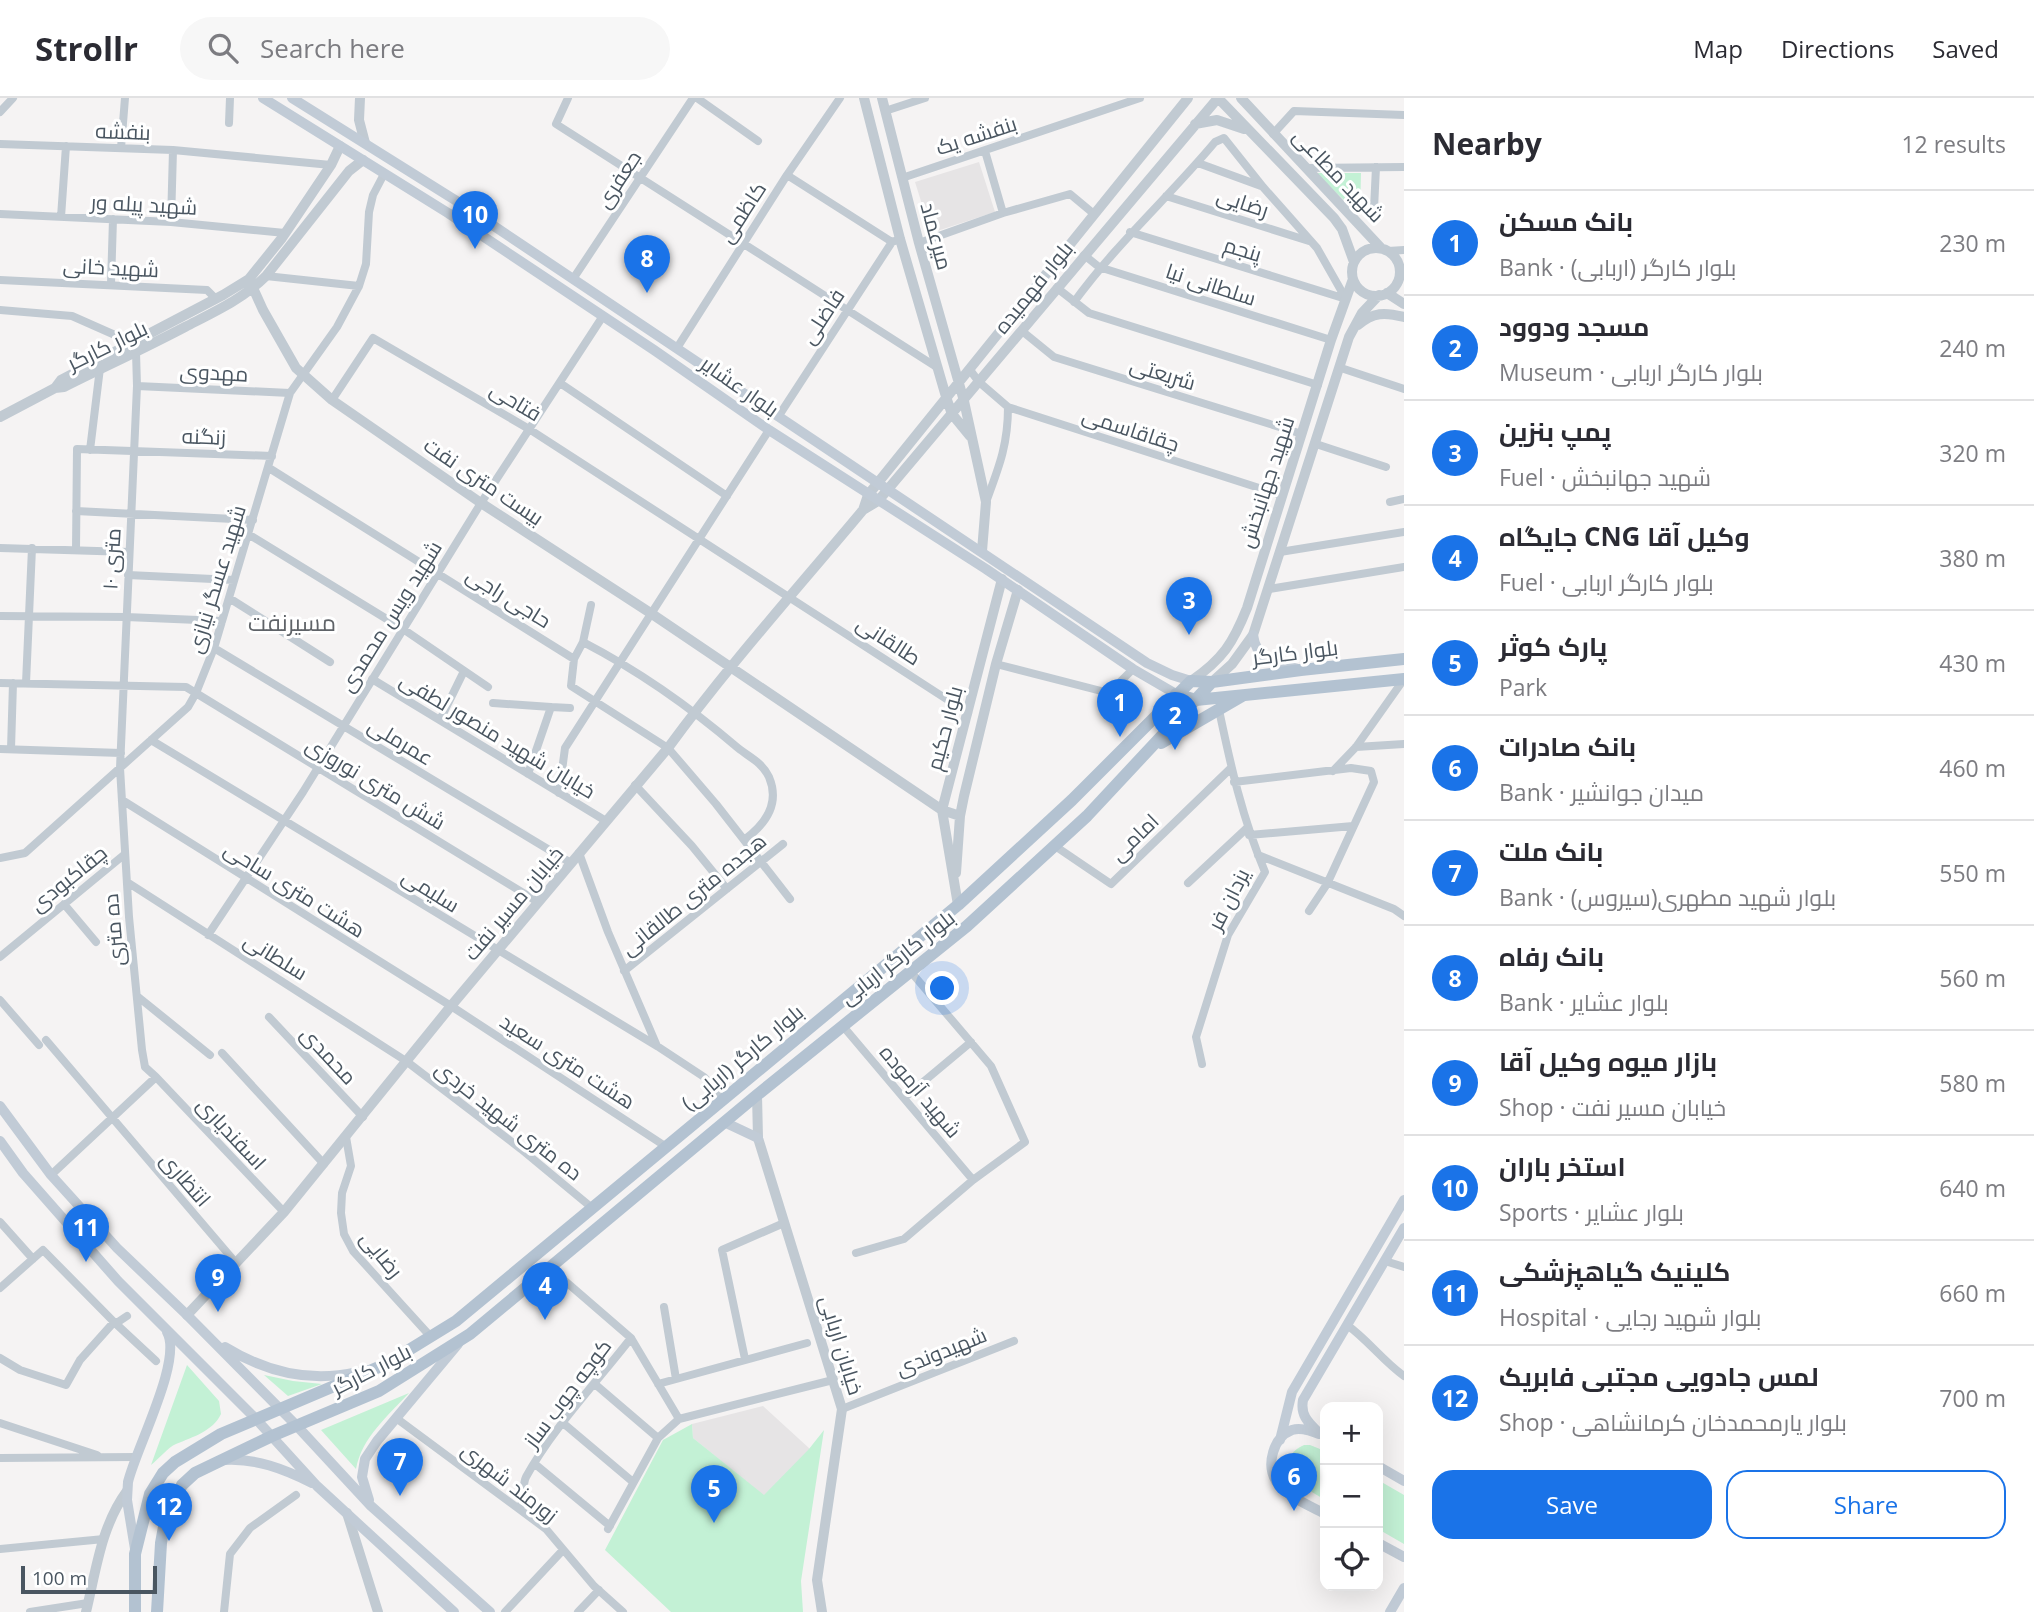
<!DOCTYPE html>
<html lang="en">
<head>
<meta charset="utf-8">
<style>
	:root { --surface:#fff; --page:#f7f7f7; --text:#2b2b33; --muted:#7c7c81; --line:#e1e1e2; --accent:#1a73e8 }
	body { margin:0; font-family:"Open Sans",Cairo,sans-serif; background:var(--page); color:var(--text) }
	.controls { position:absolute; right:21px; bottom:21px; display:grid; overflow:hidden; border-radius:14px; box-shadow:0 7px 28px #0002 }
	.controls button { width:63px; height:63px; display:grid; place-items:center; padding:0; border:0; border-bottom:2px solid var(--line); background:var(--surface); color:var(--text); font:35px sans-serif }
	.scale { position:absolute; left:21px; bottom:18px; width:136px; box-sizing:border-box; padding-left:7px; border:4px solid #4a5661; border-top:0; font-size:19px; line-height:24px; white-space:nowrap; color:#4a5661; -webkit-text-stroke:5px #fff; paint-order:stroke }
	.you { position:absolute; left:943px; top:891px; width:24px; height:24px; margin:-18px; border:5px solid #fff; border-radius:50%; background:#1a73e8; box-shadow:0 0 0 10px #1a73e833 }
	.badge { display:grid; place-items:center; width:46px; height:46px; border-radius:50%; background:var(--accent); color:#fff; font-size:23px; font-weight:700 }
	.pin { position:absolute; translate:-50% -58px; filter:drop-shadow(0 2px 4px #0008) }
	.pin::after { content:''; position:absolute; top:37px; width:24px; height:21px; background:inherit; clip-path:polygon(0 0,100% 0,50% 100%) }
	.list { margin:0; padding:0; list-style:none }
	h2 { display:flex; justify-content:space-between; align-items:center; height:91px; margin:0; padding:0 28px; font-size:30px }
	h2 small { font-size:23px; font-weight:400; color:var(--muted) }
	.list li { display:grid; grid-template-columns:46px 1fr auto; gap:21px; align-items:center; box-sizing:border-box; height:105px; padding:0 28px; border-top:2px solid var(--line) }
	.list b { display:block; font-size:26px; white-space:nowrap }
	.list p { margin:0; font-size:23px; white-space:nowrap; color:var(--muted) }
	.list em { font-size:23px; font-style:normal; color:var(--muted) }
	.actions { display:flex; gap:14px; padding:21px 28px }
	.actions a { flex:1; padding:16px 0; border:2px solid var(--accent); border-radius:21px; text-align:center; font-size:24px; color:var(--accent) }
	.actions .main { background:var(--accent); color:#fff }
	.icon { flex:none; width:38px; height:38px; fill:none; stroke:currentColor; stroke-width:2; stroke-linecap:round; stroke-linejoin:round }
	.map { position:relative; flex:none; width:1404px; height:1514px; overflow:hidden }
	header { display:flex; align-items:center; gap:42px; box-sizing:border-box; height:98px; padding:0 35px; background:var(--surface); border-bottom:2px solid var(--line) }
	header strong { font-size:33px }
	nav { display:flex; gap:38px; margin-inline-start:auto; font-size:24px }
	.search { width:490px; height:63px; background:var(--page); display:flex; align-items:center; gap:18px; box-sizing:border-box; padding:0 24px; border-radius:38px; color:var(--muted); font-size:26px }
	main { display:flex }
	aside { flex:1; background:var(--surface) }
	.map>svg:first-child { display:block }
</style>
</head>
<body>
<header>
<strong>Strollr</strong>
<div class="search"><svg class="icon" aria-label="search" viewBox="0 0 24 24"><circle cx="10" cy="10" r="6"/><path d="M15 15l6 6"/></svg>Search here</div>
<nav><a>Map</a><a>Directions</a><a>Saved</a></nav>
</header>
<main>
<div class="map">
<svg width="1404" height="1514" viewBox="0 0 1404 1514">
	<rect width="100%" height="100%" fill="#f5f3f3"/>
	<!-- education -->
	<path fill="#e6e4e5" d="M 979,64 L 995,114 L 931,135 L 915,84 Z
		M 763,1308 L 810,1351 L 764,1398 L 693,1340 L 692,1326 Z"/>
	<!-- green -->
	<path fill="#c3f1d5" d="M 1315,75 L 1361,75 L 1360,117 Z
		M 187,1267 L 219,1303 L 221,1316 C 213,1333 193,1339 176,1346 C 168,1349 159,1361 151,1367 Z
		M 264,1277 L 293,1283 L 322,1286 L 288,1298 Z
		M 409,1295 C 388,1318 362,1339 356,1371 L 321,1332 Z
		M 692,1326 L 693,1340 L 764,1397 L 809,1351 L 824,1332 L 801,1483 L 803,1514 L 671,1514 L 605,1452 L 663,1342 Z
		M 1304,1347 L 1310,1347 L 1325,1353 L 1325,1402 L 1289,1380 C 1284,1365 1289,1354 1304,1347 Z
		M 1378,1382 L 1404,1397 L 1404,1446 L 1378,1431 Z"/>
	<g fill="none" stroke-linecap="round" stroke-linejoin="round">
		<!-- minor -->
		<path stroke="#c1cad2" stroke-width="8" d="M 568,0 L 556,26 L 938,270
			M 697,0 L 758,43
			M 885,13 L 925,0
			M 0,14 L 13,0
			M 229,25 L 230,0
			M 1273,36 L 1294,13 L 1404,17
			M 0,46 L 173,52 L 171,124
			M 121,50 L 125,0
			M 173,52 L 331,67
			M 1198,65 L 1261,88
			M 1306,70 L 1404,69
			M 787,77 L 892,144
			M 902,80 L 1140,0
			M 1166,98 L 1309,143
			M 1374,111 L 1376,69
			M 1003,115 L 1070,96 L 1094,116
			M 0,116 L 171,124 L 285,135
			M 61,119 L 66,48
			M 1130,134 L 1346,201
			M 919,145 L 1003,115 L 985,53
			M 1388,153 L 1404,152
			M 1084,157 L 1099,169 L 1331,242
			M 266,178 L 359,188
			M 573,181 L 693,0
			M 0,182 L 207,192 L 216,201
			M 111,186 L 113,121
			M 1057,190 L 1089,215 L 1318,287
			M 1074,204 C 1117,145 1169,99 1215,44 L 1224,40 L 1263,89 L 1317,150 L 1346,201
			M 0,212 L 72,218 L 133,245
			M 1022,233 L 1054,259 L 1302,336
			M 677,250 L 787,77 L 840,0
			M 1341,270 L 1404,291
			M 970,272 L 979,284 L 1008,309 L 1281,397
			M 560,285 L 727,398
			M 137,288 L 290,295
			M 332,302 L 373,240 L 529,331 L 968,615
			M 778,319 L 892,144 L 900,141
			M 1316,346 L 1386,369
			M 90,352 L 100,270
			M 269,370 L 574,561 L 583,544 L 591,507
			M 986,404 C 999,369 1008,347 1008,309
			M 1390,404 L 1404,401
			M 76,413 L 253,422
			M 248,436 L 403,531 L 488,589
			M 0,450 L 129,454
			M 76,452 L 77,351 L 272,358
			M 1280,454 L 1404,434
			M 128,477 L 234,482
			M 1269,491 L 1404,469
			M 229,500 L 330,564
			M 0,518 L 126,519 L 222,523
			M 583,544 C 639,573 690,609 738,650 C 749,659 762,664 769,679 C 780,705 766,726 744,742
			M 214,550 L 571,765
			M 574,561 L 571,588 L 668,650 L 716,706 L 790,801
			M 996,566 L 1109,595 L 1133,571
			M 372,581 L 606,723
			M 0,585 L 186,589 L 538,804
			M 26,585 L 32,450
			M 493,605 L 551,609
			M 440,622 L 464,573
			M 151,642 L 657,948 L 704,979 L 724,1000
			M 1356,649 L 1404,646
			M 0,651 L 121,655
			M 11,651 L 13,585
			M 1333,673 L 1356,649 L 1404,581
			M 528,676 L 551,609 L 570,610
			M 1234,684 L 1351,670 L 1371,673 L 1374,684 L 1327,786 L 1309,813
			M 635,687 L 692,748 L 727,791
			M 559,695 L 565,650 L 769,332
			M 122,702 L 451,908 L 665,1048
			M 1249,737 L 1353,728
			M 1055,748 L 1111,786 L 1231,670
			M 579,755 L 608,834 L 657,948
			M 1258,757 L 1394,811 L 1404,818
			M 0,760 L 25,755 L 188,609 L 196,595 L 214,550 L 290,295 L 337,229 L 359,188 L 366,166 L 369,114 L 373,97 L 384,76
			M 127,784 L 406,963 L 521,1051 L 591,1109
			M 1188,785 L 1247,730
			M 64,806 L 96,844
			M 208,837 L 303,694 L 481,405 L 603,218
			M 0,859 L 125,756
			M 624,873 L 783,746
			M 137,898 L 210,957
			M 0,902 L 39,947
			M 269,919 L 363,1019
			M 842,927 L 973,1082
			M 46,942 L 236,1165
			M 222,955 L 324,1066
			M 1202,966 L 1196,939 L 1228,837 L 1265,774 C 1242,719 1231,669 1219,612
			M 156,979 L 284,1114
			M 904,1000 L 971,944
			M 346,1039 L 351,1068 L 342,1095 L 341,1115 L 344,1136 L 353,1153 L 431,1239
			M 51,1077 L 156,979 L 145,969 L 142,952 L 129,819 L 120,670 L 137,288 L 136,254
			M 0,1124 L 33,1161
			M 856,1155 L 904,1141 L 973,1082 L 1025,1044 L 991,968 L 911,874
			M 1385,1163 L 1404,1169
			M 550,1170 L 631,1240 L 679,1321
			M 0,1190 L 43,1152 L 114,1224 L 118,1224 L 127,1218
			M 664,1209 L 676,1281
			M 1347,1227 C 1368,1242 1383,1263 1404,1278
			M 0,1260 L 20,1272 L 66,1287 L 80,1262 L 114,1224 L 156,1263
			M 745,1261 L 722,1152 L 784,1125
			M 658,1286 L 807,1245
			M 596,1287 L 658,1340
			M 842,1311 L 1014,1243
			M 396,1320 L 546,1431 L 594,1488 L 623,1514
			M 0,1325 L 97,1357
			M 563,1325 L 633,1384
			M 0,1360 L 136,1359
			M 535,1366 L 610,1428
			M 520,1410 C 525,1399 522,1387 526,1379 C 552,1331 597,1284 631,1240
			M 608,1431 L 658,1340 L 679,1321 L 833,1282
			M 0,1451 L 104,1441
			M 30,1514 L 88,1505
			M 224,1514 L 230,1456 L 250,1430 L 296,1397
			M 505,1514 L 563,1452
			M 578,1514 L 599,1492"/>
		<!-- tertiary -->
		<path stroke="#c1cad2" stroke-width="10" d="M 360,0 L 359,22 L 365,45
			M 864,0 L 900,141 L 947,302 L 952,316 L 970,338
			M 882,0 L 919,145 L 964,303 L 986,404 L 982,453
			M 1218,0 L 1334,120 L 1342,131 L 1354,164
			M 1241,0 L 1381,150
			M 1195,26 L 1217,22 L 1244,31
			M1352 174a24 24 0 1 1 48 0a24 24 0 1 1-48 0Z
			M 249,181 L 263,212 L 296,270 L 332,302 L 481,405 L 652,516 L 942,712 L 960,718
			M 1387,195 L 1404,206
			M 1358,227 C 1373,214 1385,214 1404,219
			M 55,290 L 61,282 L 223,197 L 249,181 L 282,140 L 331,67 L 340,48
			M 0,319 L 55,290 L 64,289 C 104,269 145,250 185,229 C 214,214 243,201 266,178 L 349,73 L 363,62
			M 863,412 L 868,397 L 1188,0
			M 1191,583 C 1223,561 1233,545 1247,510 L 1331,242 L 1353,181
			M 1212,584 L 1232,566 L 1253,537 L 1349,239 L 1362,215 L 1379,197
			M 956,775 L 960,718 L 964,698 L 996,566 L 1018,492
			M 958,807 L 942,712 L 1002,481
			M 757,997 L 758,1040 L 842,1311 L 817,1482 L 822,1514
			M 187,1217 L 284,1114 L 451,908 L 668,650 C 728,568 797,491 863,412 L 878,403 L 1218,0
			M 347,1415 L 378,1514
			M 86,1514 C 96,1473 101,1428 127,1393"/>
		<!-- secondary -->
		<path stroke="#c1cbd6" stroke-width="10" d="M 263,0 L 448,115 L 654,252 L 769,332 L 986,471 L 1133,571 L 1176,596
			M 292,0 L 455,102 L 1147,565 L 1172,577 L 1191,583
			M 1253,537 C 1257,565 1278,565 1301,572
			M 0,1008 L 51,1077 L 117,1150 L 187,1217 L 296,1327 L 371,1408 L 490,1514
			M 724,1024 L 758,1040
			M 0,1043 L 23,1075 L 118,1183 L 256,1321 L 317,1388 L 454,1514
			M 225,1249 C 266,1274 310,1285 357,1274
			M 1319,1336 C 1310,1333 1301,1329 1292,1332 C 1273,1339 1266,1367 1276,1383 C 1285,1398 1309,1407 1325,1416
			M 1320,1336 C 1309,1325 1300,1318 1303,1302 L 1404,1130
			M 1280,1342 L 1292,1294 L 1404,1102
			M 224,1362 C 256,1360 284,1371 312,1385
			M 1378,1368 L 1404,1383
			M 369,1402 L 362,1379 L 365,1361 L 377,1343 L 458,1246
			M 1378,1445 L 1404,1459
			M 135,1451 L 127,1402 L 128,1384 C 136,1350 183,1262 167,1234
			M 1390,1514 L 1404,1490"/>
		<!-- primary -->
		<path stroke="#b3c2d1" stroke-width="12" d="M 1176,596 L 1196,602 L 1404,581
			M 1161,645 L 1242,598
			M 135,1514 L 135,1456 L 150,1396 L 163,1375 L 175,1364 L 221,1336 L 386,1266 L 456,1223 L 958,807 L 1072,702 L 1191,583 L 1212,584 L 1301,572 L 1404,561
			M 157,1514 L 161,1445 L 166,1418 L 182,1387 L 195,1375 L 272,1338 L 379,1293 L 470,1236 L 757,997 L 967,828 L 1087,718 L 1212,584"/>
	</g>
	<g text-anchor="middle" dominant-baseline="central" stroke-width="6" stroke-linejoin="round" paint-order="stroke">
		<!-- street labels -->
		<g font-size="21" fill="#4a5661" stroke="#fff">
			<text transform="translate(123 33) rotate(2)">بنفشه</text>
			<text transform="translate(976 37) rotate(-18)">بنفشه یک</text>
			<text transform="translate(1339 77) rotate(46)">شهید مطاعی</text>
			<text transform="translate(618 81) rotate(-57)">جعفری</text>
			<text transform="translate(1243 104) rotate(18)">رضایی</text>
			<text transform="translate(144 106) rotate(3)">شهید پیله ور</text>
			<text transform="translate(742 114) rotate(-57)">کاظمی</text>
			<text transform="translate(937 138) rotate(75)">میرعماد</text>
			<text transform="translate(1243 151) rotate(17)">پنجم</text>
			<text transform="translate(111 169) rotate(3)">شهید خانی</text>
			<text transform="translate(1211 186) rotate(18)">سلطانی نیا</text>
			<text transform="translate(1033 189) rotate(-51)">بلوار فهمیده</text>
			<text transform="translate(822 218) rotate(-57)">فاضلی</text>
			<text transform="translate(107 247) rotate(-26)">بلوار کارگر</text>
			<text transform="translate(214 274) rotate(3)">مهدوی</text>
			<text transform="translate(1163 275) rotate(17)">شریعتی</text>
			<text transform="translate(740 288) rotate(35)">بلوار عشایر</text>
			<text transform="translate(516 303) rotate(31)">فتاحی</text>
			<text transform="translate(1131 331) rotate(18)">چقاقاسمی</text>
			<text transform="translate(204 338) rotate(2)">زنگنه</text>
			<text transform="translate(484 383) rotate(34)">بیست متری نفت</text>
			<text transform="translate(1266 384) rotate(-72)">شهید جهانبخش</text>
			<text transform="translate(111 461) rotate(-87)">۱۰ متری</text>
			<text transform="translate(216 481) rotate(-73)">شهید عسگر نیازی</text>
			<text transform="translate(509 499) rotate(32)">حاجی راجی</text>
			<text transform="translate(390 518) rotate(-58)">شهید ویس محمدی</text>
			<text transform="translate(889 542) rotate(33)">طالقانی</text>
			<text transform="translate(1295 554) rotate(-7)">بلوار کارگر</text>
			<text transform="translate(944 630) rotate(-75)">بلوار حکیم</text>
			<text transform="translate(498 637) rotate(31)">خیابان شهید منصور لطفی</text>
			<text transform="translate(401 643) rotate(31)">عمرملی</text>
			<text transform="translate(376 685) rotate(31)">شش متری نوروزی</text>
			<text transform="translate(1134 739) rotate(-44)">امامی</text>
			<text transform="translate(68 780) rotate(-39)">چقاکبودی</text>
			<text transform="translate(295 791) rotate(32)">هشت متری ساحی</text>
			<text transform="translate(431 792) rotate(32)">سلیمی</text>
			<text transform="translate(693 796) rotate(-39)">هجده متری طالقانی</text>
			<text transform="translate(1228 801) rotate(-63)">یزدان فر</text>
			<text transform="translate(513 805) rotate(-50)">خیابان مسیر نفت</text>
			<text transform="translate(113 832) rotate(-95)">ده متری</text>
			<text transform="translate(276 858) rotate(32)">سلطانی</text>
			<text transform="translate(897 859) rotate(-38)">بلوار کارگر اربابی</text>
			<text transform="translate(329 957) rotate(47)">محمدی</text>
			<text transform="translate(742 959) rotate(-40)">بلوار کارگر (اربابی)</text>
			<text transform="translate(568 963) rotate(33)">هشت متری سعید</text>
			<text transform="translate(921 993) rotate(50)">شهید آزموده</text>
			<text transform="translate(509 1022) rotate(38)">ده متری شهید خردی</text>
			<text transform="translate(232 1035) rotate(47)">اسفندیاری</text>
			<text transform="translate(186 1081) rotate(49)">انتظاری</text>
			<text transform="translate(382 1156) rotate(51)">رضایی</text>
			<text transform="translate(842 1247) rotate(73)">خیابان اربابی</text>
			<text transform="translate(941 1253) rotate(-22)">شهیدوندی</text>
			<text transform="translate(371 1271) rotate(-27)">بلوار کارگر</text>
			<text transform="translate(567 1295) rotate(-53)">کوچه چوب ساز</text>
			<text transform="translate(510 1384) rotate(38)">زورمند شهری</text>
		</g>
		<!-- neighbourhood labels -->
		<g font-size="23" fill="#5f6368" stroke="#fff">
			<text x="292" y="524">مسیرنفت</text>
		</g>
	</g>
</svg>
<div class="controls">
<button>+</button>
<button>−</button>
<button><svg class="icon" aria-label="locate" viewBox="0 0 24 24"><circle cx="12" cy="12" r="6"/><path d="M12 2v4M12 18v4M2 12h4M18 12h4"/></svg></button>
</div>
<div class="scale">100 m</div>
<div class="you"></div>
<div class="pin badge" style="left:1120px;top:639px">1</div>
<div class="pin badge" style="left:1175px;top:652px">2</div>
<div class="pin badge" style="left:1189px;top:537px">3</div>
<div class="pin badge" style="left:545px;top:1222px">4</div>
<div class="pin badge" style="left:714px;top:1425px">5</div>
<div class="pin badge" style="left:1294px;top:1413px">6</div>
<div class="pin badge" style="left:400px;top:1398px">7</div>
<div class="pin badge" style="left:647px;top:195px">8</div>
<div class="pin badge" style="left:218px;top:1214px">9</div>
<div class="pin badge" style="left:475px;top:151px">10</div>
<div class="pin badge" style="left:86px;top:1164px">11</div>
<div class="pin badge" style="left:169px;top:1443px">12</div>
</div>
<aside>
<h2>Nearby<small>12 results</small></h2>
<ul class="list">
<li><span class="badge">1</span><div><b>بانک مسکن</b><p>Bank · بلوار کارگر (اربابی)</p></div><em>230 m</em></li>
<li><span class="badge">2</span><div><b>مسجد ودوود</b><p>Museum · بلوار کارگر اربابی</p></div><em>240 m</em></li>
<li><span class="badge">3</span><div><b>پمپ بنزین</b><p>Fuel · شهید جهانبخش</p></div><em>320 m</em></li>
<li><span class="badge">4</span><div><b>جایگاه CNG وکیل آقا</b><p>Fuel · بلوار کارگر اربابی</p></div><em>380 m</em></li>
<li><span class="badge">5</span><div><b>پارک کوثر</b><p>Park</p></div><em>430 m</em></li>
<li><span class="badge">6</span><div><b>بانک صادرات</b><p>Bank · میدان جوانشیر</p></div><em>460 m</em></li>
<li><span class="badge">7</span><div><b>بانک ملت</b><p>Bank · بلوار شهید مطهری(سیروس)</p></div><em>550 m</em></li>
<li><span class="badge">8</span><div><b>بانک رفاه</b><p>Bank · بلوار عشایر</p></div><em>560 m</em></li>
<li><span class="badge">9</span><div><b>بازار میوه وکیل آقا</b><p>Shop · خیابان مسیر نفت</p></div><em>580 m</em></li>
<li><span class="badge">10</span><div><b>استخر باران</b><p>Sports · بلوار عشایر</p></div><em>640 m</em></li>
<li><span class="badge">11</span><div><b>کلینیک گیاهپزشکی</b><p>Hospital · بلوار شهید رجایی</p></div><em>660 m</em></li>
<li><span class="badge">12</span><div><b>لمس جادویی مجتبی فابریک</b><p>Shop · بلوار یارمحمدخان کرمانشاهی</p></div><em>700 m</em></li>
</ul>
<div class="actions"><a class="main">Save</a><a>Share</a></div>
</aside>
</main>
</body>
</html>
